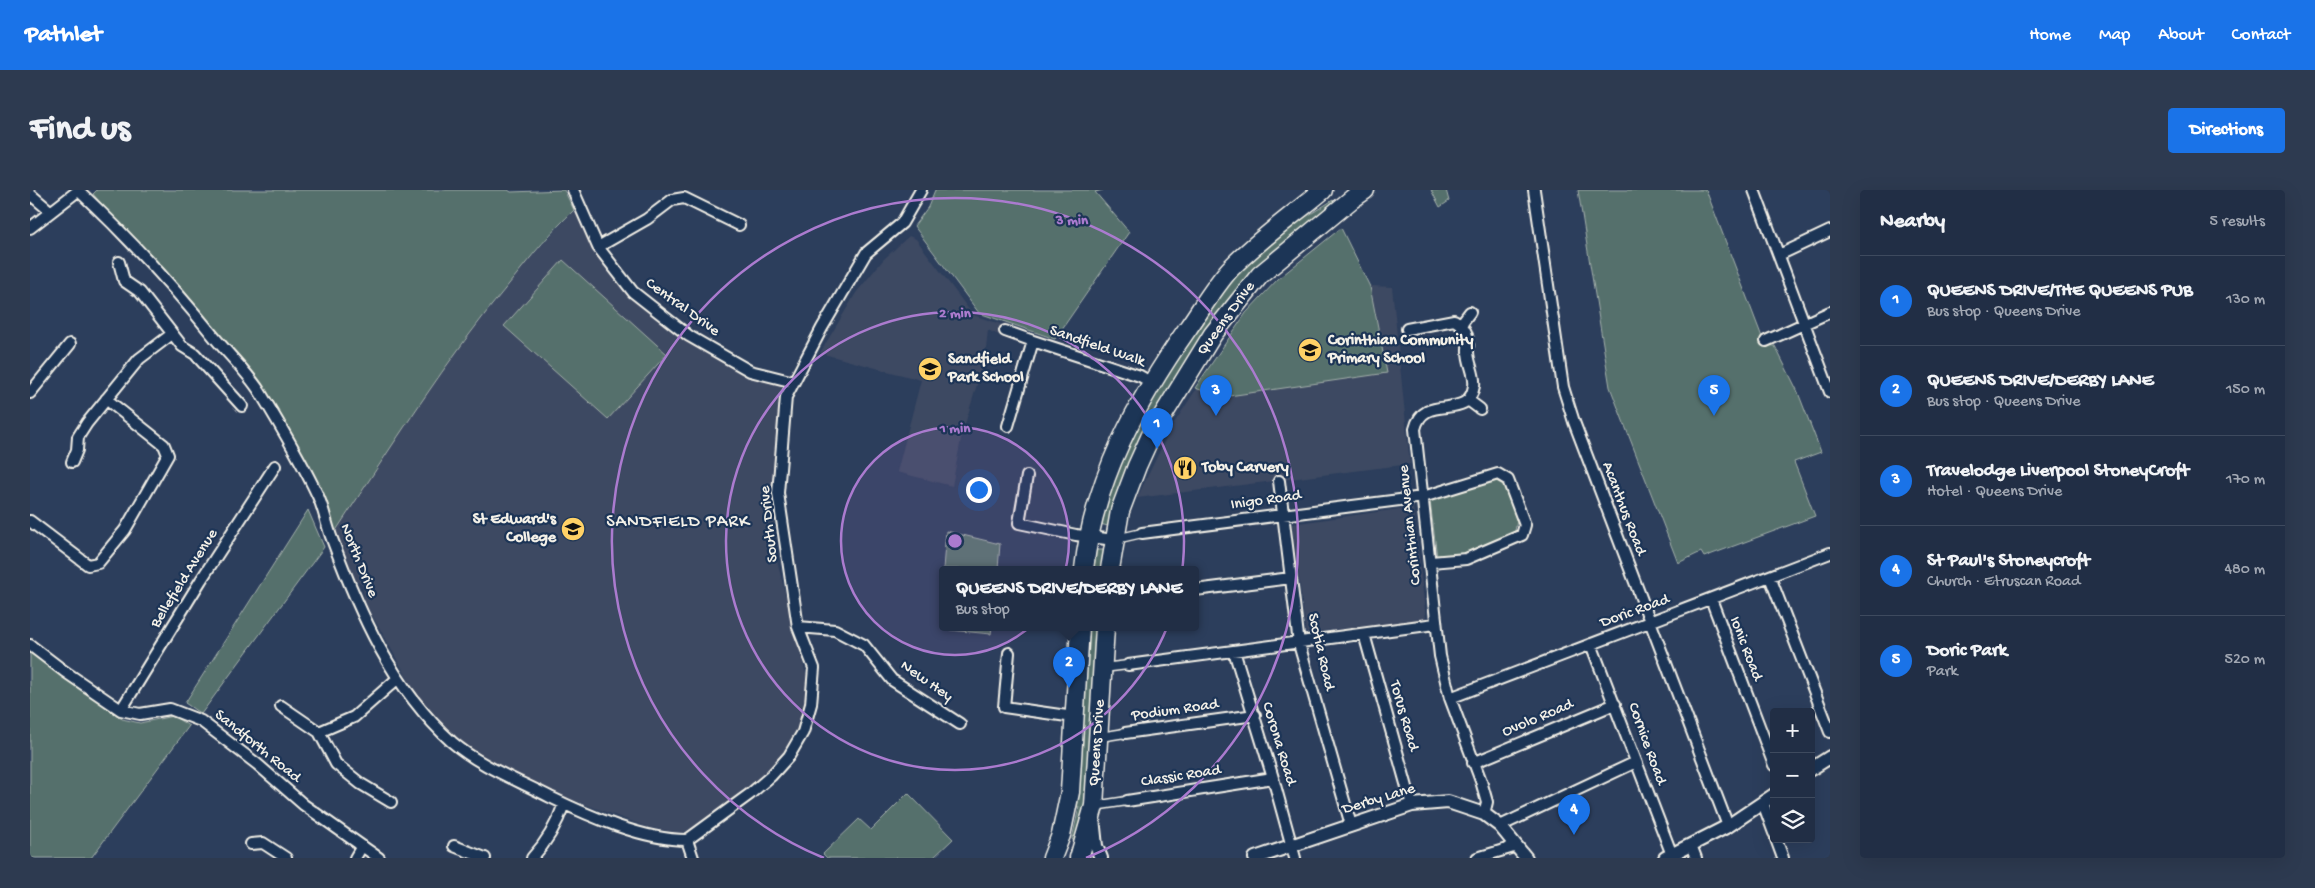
<!DOCTYPE html>
<html lang="en">
<head>
<meta charset="utf-8">
<style>
	:root { --surface:#212e45; --page:#2d3a50; --text:#f1f3f6; --muted:#a2a8b3; --line:#3e4a5e; --accent:#1a73e8 }
	body { margin:0; font-family:"Gochi Hand",sans-serif; background:var(--page); color:var(--text) }
	.controls { position:absolute; right:15px; bottom:15px; display:grid; overflow:hidden; border-radius:5px; box-shadow:0 5px 20px #0002 }
	.controls button { width:45px; height:45px; display:grid; place-items:center; padding:0; border:0; border-bottom:1px solid var(--line); background:var(--surface); color:var(--text); font:25px sans-serif }
	.you { position:absolute; left:948px; top:299px; width:18px; height:18px; margin:-12px; border:4px solid #fff; border-radius:50%; background:#1a73e8; box-shadow:0 0 0 8px #1a73e833 }
	.badge { display:grid; place-items:center; width:32px; height:32px; border-radius:50%; background:var(--accent); color:#fff; font-size:16px; font-weight:700 }
	.pin { position:absolute; translate:-50% -41px; filter:drop-shadow(0 1px 2px #0008) }
	.pin::after { content:''; position:absolute; top:26px; width:18px; height:15px; background:inherit; clip-path:polygon(0 0,100% 0,50% 100%) }
	.popup { position:absolute; left:909px; top:376px; width:260px; height:65px; box-sizing:border-box; display:grid; place-content:center; border-radius:5px; background:var(--surface); filter:drop-shadow(0 1px 4px #0005); font-size:16px; white-space:nowrap; color:var(--muted) }
	.popup b { font-size:19px; color:var(--text) }
	.popup::after { content:''; position:absolute; left:50%; top:100%; margin-left:-10px; border:10px solid transparent; border-top-color:var(--surface) }
	.list { margin:0; padding:0; list-style:none }
	h2 { display:flex; justify-content:space-between; align-items:center; height:65px; margin:0; padding:0 20px; font-size:21px }
	h2 small { font-size:16px; font-weight:400; color:var(--muted) }
	.list li { display:grid; grid-template-columns:32px 1fr auto; gap:15px; align-items:center; box-sizing:border-box; height:90px; padding:0 20px; border-top:1px solid var(--line) }
	.list b { display:block; font-size:19px; white-space:nowrap }
	.list p { margin:0; font-size:16px; white-space:nowrap; color:var(--muted) }
	.list em { font-size:16px; font-style:normal; color:var(--muted) }
	.icon { flex:none; width:28px; height:28px; fill:none; stroke:currentColor; stroke-width:2; stroke-linecap:round; stroke-linejoin:round }
	.map { position:relative; flex:none; width:1800px; height:668px; overflow:hidden; border-radius:5px }
	header { display:flex; align-items:center; gap:30px; box-sizing:border-box; height:70px; padding:0 25px; background:var(--accent); color:#fff }
	header strong { font-size:24px }
	nav { display:flex; gap:28px; margin-inline-start:auto; font-size:18px }
	.intro { display:flex; align-items:center; justify-content:space-between; box-sizing:border-box; height:120px; padding:0 30px }
	h1 { margin:0; font-size:35px }
	.button { padding:12px 22px; border-radius:5px; background:var(--accent); color:#fff; font-size:18px; font-weight:700 }
	main { display:flex; gap:30px; padding:0 30px }
	aside { flex:1; background:var(--surface); border-radius:5px; box-shadow:0 5px 20px #0002 }
	.map>svg:first-child { display:block }
</style>
</head>
<body>
<header>
<strong>Pathlet</strong>
<nav><a>Home</a><a>Map</a><a>About</a><a>Contact</a></nav>
</header>
<div class="intro"><h1>Find us</h1><a class="button">Directions</a></div>
<main>
<div class="map">
<svg width="1800" height="668" viewBox="0 0 1800 668">
	<rect width="100%" height="100%" fill="#2c3e5c"/>
	<filter id="ink" filterUnits="userSpaceOnUse"><feTurbulence type="fractalNoise" baseFrequency=".02" numOctaves="2"/><feDisplacementMap in="SourceGraphic" scale="10" xChannelSelector="R" yChannelSelector="G"/><feConvolveMatrix kernelMatrix="1 2 1 2 8 2 1 2 1" color-interpolation-filters="sRGB"/></filter>
	<g filter="url(#ink)">
		<!-- built -->
		<path fill="#3e4962" d="M 544,20 L 566,61 L 602,106 L 627,130 L 656,151 L 677,162 L 760,192 L 748,232 L 741,306 L 747,371 L 776,485 L 778,502 L 772,531 L 757,560 L 722,595 L 712,600 L 714,603 L 700,613 L 657,641 L 650,643 L 617,637 L 518,601 L 462,574 L 435,555 L 417,538 L 386,503 L 338,418 L 334,409 L 333,396 L 325,390 L 312,356 L 303,345 L 386,217 L 426,161 L 493,76 Z
			M 1311,38 L 1340,96 L 1362,97 L 1380,274 L 1107,308 L 1141,238 L 1216,123 L 1248,89 Z
			M 879,46 L 886,49 L 943,125 L 976,136 L 973,147 L 958,140 L 955,168 L 932,244 L 922,296 L 867,282 L 891,190 L 790,163 L 826,103 L 854,69 Z
			M 1383,317 L 1396,429 L 1276,443 L 1262,334 Z"/>
		<!-- green -->
		<path fill="#546f6c" stroke="#a4b0aa" d="M 67,0 L 478,0 L 481,2 L 534,0 L 544,20 C 522,41 502,65 483,89 C 416,169 361,258 303,345 L 293,301 L 228,195 L 63,4 Z
			M 905,0 L 1073,0 L 1065,2 L 1099,42 L 1025,149 L 949,123 L 884,36 L 898,17 Z
			M 1401,0 L 1416,0 L 1419,11 L 1410,17 Z
			M 1548,0 L 1676,0 L 1735,155 L 1745,156 L 1767,200 L 1791,262 L 1764,272 L 1785,326 L 1674,367 L 1671,362 L 1648,373 L 1580,197 Z
			M 1303,10 L 1306,14 L 1230,74 L 1198,109 L 1154,175 L 1089,301 L 1078,336 L 1066,333 L 1110,225 L 1207,80 L 1250,43 Z
			M 1311,38 L 1340,97 L 1357,183 L 1192,207 L 1165,198 L 1216,123 L 1248,89 Z
			M 533,70 L 637,164 L 578,229 L 474,136 Z
			M 1464,290 L 1475,296 L 1488,325 L 1485,341 L 1434,365 L 1407,367 L 1400,311 Z
			M 278,320 L 294,357 L 171,524 L 155,513 Z
			M 916,341 L 970,354 L 968,379 L 913,379 Z
			M 1064,360 L 1076,360 L 1074,379 L 1062,379 Z
			M 920,437 L 962,437 L 961,444 L 920,440 Z
			M 1058,437 L 1069,437 L 1055,626 L 1046,654 L 1042,649 L 1049,617 L 1044,616 Z
			M 0,460 L 92,529 L 110,533 L 143,526 L 159,536 L 61,668 L 0,668 Z
			M 878,603 L 923,649 L 903,668 L 797,668 L 793,664 L 829,629 L 841,640 Z"/>
		<g fill="none" stroke-linecap="round" stroke-linejoin="round">
			<!-- pedestrian casing -->
			<g stroke="#f4f1e8" stroke-width="11">
				<path id="pedestrian" d="M 1086,349 L 1112,343
					M 1073,478 L 1098,475
					M 1070,547 L 1095,543
					M 1064,616 L 1097,611"/>
			</g>
			<!-- minor casing -->
			<g stroke="#f4f1e8" stroke-width="14">
				<path id="minor" d="M 543,0 L 568,57 L 603,102 L 659,146 L 720,181 L 764,192
					M 1504,0 L 1533,197 L 1544,232 L 1698,636
					M 1724,0 L 1800,202
					M 49,1 C 98,47 143,96 185,148 C 200,166 218,183 230,202 C 250,235 271,270 287,304 C 294,318 296,334 302,349 C 329,422 362,498 422,552 C 450,576 487,590 520,607 C 559,626 613,650 657,650
					M 0,4 L 20,21
					M 0,38 L 49,0
					M 568,57 L 617,29 L 642,10 L 654,8 L 709,35
					M 1749,65 L 1800,41
					M 89,72 L 94,91 L 110,102 L 152,156 L 165,164 L 212,216
					M 1431,134 L 1440,122
					M 1377,139 L 1424,130 C 1436,136 1439,146 1438,159 C 1437,172 1446,184 1444,196 C 1438,233 1394,201 1385,239 L 1410,466 L 1420,508 L 1451,591 L 1457,612 L 1454,624
					M 975,141 L 1003,151
					M 1736,151 L 1800,122
					M 0,203 L 40,154
					M 1438,210 L 1450,219
					M 978,236 L 1003,151 L 1110,186 L 1122,193
					M 42,272 L 47,260 L 48,247 L 57,233 L 109,169 L 142,144
					M 997,286 L 989,333 L 1046,345 L 1084,350
					M 1249,291 L 1269,454 L 1321,635
					M 0,331 L 58,375 L 68,373 L 95,340 L 138,265 L 134,255 L 76,209
					M 1112,343 L 1393,307 L 1468,284 L 1478,290 L 1495,335 L 1492,345 L 1436,369 L 1401,372
					M 1740,387 L 1800,542
					M 1165,400 L 1261,388
					M 1681,409 L 1744,575
					M 768,437 L 805,440 L 834,455 L 862,490 L 930,534
					M 1334,444 L 1382,615
					M 1561,454 L 1642,665
					M 0,455 L 34,481 L 91,520 L 110,524 L 140,519 L 171,531 L 227,574 L 274,615 L 349,668
					M 1204,461 L 1243,588 L 1265,668
					M 979,463 L 974,517 L 1044,527
					M 1098,475 L 1405,434
					M 1420,508 L 1800,363
					M 251,516 L 289,542 L 306,574 L 331,594 L 361,612
					M 91,520 L 171,390 L 245,276
					M 289,542 L 324,527 L 367,489
					M 1095,543 L 1225,525
					M 1443,573 L 1585,514
					M 1097,611 L 1243,588
					M 1733,613 L 1744,643
					M 1470,636 L 1606,572
					M 1746,649 L 1753,668
					M 657,650 L 720,604 L 741,586 L 759,566 L 773,542 L 781,514 L 784,478 L 768,437 L 748,303 L 756,207 L 792,138 L 836,63 L 872,33 L 891,0
					M 657,650 L 663,668
					M 221,654 L 233,653 L 256,668
					M 1661,655 L 1666,668
					M 424,656 L 455,668
					M 325,668 L 332,656
					M 502,668 C 517,652 527,634 534,614
					M 1447,668 L 1487,656"/>
			</g>
			<!-- tertiary casing -->
			<g stroke="#f4f1e8" stroke-width="16">
				<path id="tertiary" d="M 1781,579 L 1800,567
					M 1063,628 L 1066,656 L 1071,668
					M 1225,668 L 1382,615 L 1418,612 L 1454,624 L 1470,636 L 1496,668
					M 1635,668 L 1698,636 L 1744,605"/>
			</g>
			<!-- trunk casing -->
			<g stroke="#f4f1e8" stroke-width="21">
				<path id="trunk" d="M 1054,379 C 1064,289 1107,211 1158,138 C 1172,118 1184,97 1200,79 C 1228,50 1262,26 1293,0
					M 1080,379 L 1090,321 L 1107,276 L 1122,243 L 1183,144 L 1230,85 L 1322,9 L 1335,0
					M 1022,668 L 1031,645 L 1040,602 L 1050,437
					M 1049,668 L 1064,616 L 1075,437"/>
			</g>
			<!-- pedestrian -->
			<use href="#pedestrian" stroke="#1d3557" stroke-width="8"/>
			<!-- minor -->
			<use href="#minor" stroke="#1d3557" stroke-width="10"/>
			<!-- tertiary -->
			<use href="#tertiary" stroke="#1d3557" stroke-width="12"/>
			<!-- trunk -->
			<use href="#trunk" stroke="#1d3557" stroke-width="18"/>
		</g>
	</g>
	<!-- distance rings -->
	<circle cx="925" cy="351" r="114" fill="#ab7bcf" fill-opacity=".12"/>
	<g fill="none" stroke="#ab7bcf" stroke-width="2.5">
		<circle cx="925" cy="351" r="114"/>
		<circle cx="925" cy="351" r="229"/>
		<path d="M794 668A343 343 0 1 1 1056 668"/>
	</g>
	<!-- icons -->
	<defs>
		<g id="school-disc" transform="scale(1.25)"><circle r="9.5" fill="#ffd166" stroke="#1d3557"/><path d="M0-5L7-2L0 1L-7-2ZM-4 1L0 2.5L4 1V4Q0 6-4 4Z" fill="#111"/></g>
		<g id="restaurant-disc" transform="scale(1.25)"><circle r="9.5" fill="#ffd166" stroke="#1d3557"/><path d="M-5-6h1v4h1v-4h1v4h1v-4h1v5L-1.5 .5V6h-2V.5L-5-1ZM5-6V6H3V1.5H1.5Q1.5-4 5-6Z" fill="#111"/></g>
	</defs>
	<g fill-rule="evenodd">
		<use href="#school-disc" x="1280" y="160"/>
		<use href="#school-disc" x="900" y="179"/>
		<use href="#restaurant-disc" x="1155" y="278"/>
		<use href="#school-disc" x="543" y="339"/>
	</g>
	<g text-anchor="middle" dominant-baseline="central" stroke-width="4.5" stroke-linejoin="round" paint-order="stroke">
		<!-- street labels -->
		<g font-size="16" fill="#f4f1e8" stroke="#1d3557">
			<text transform="translate(652 118) rotate(36)">Central Drive</text>
			<text transform="translate(1197 129) rotate(-54)">Queens Drive</text>
			<text transform="translate(1067 157) rotate(19)">Sandfield Walk</text>
			<text transform="translate(1236 311) rotate(-8)">Inigo Road</text>
			<text transform="translate(1593 319) rotate(69)">Acanthus Road</text>
			<text transform="translate(740 334) rotate(-96)">South Drive</text>
			<text transform="translate(1381 335) rotate(-96)">Corinthian Avenue</text>
			<text transform="translate(328 371) rotate(68)">North Drive</text>
			<text transform="translate(155 389) rotate(-58)">Bellefield Avenue</text>
			<text transform="translate(1605 422) rotate(-20)">Doric Road</text>
			<text transform="translate(1715 459) rotate(69)">Ionic Road</text>
			<text transform="translate(1290 462) rotate(77)">Scotia Road</text>
			<text transform="translate(896 492) rotate(35)">New Hey</text>
			<text transform="translate(1145 521) rotate(-8)">Podium Road</text>
			<text transform="translate(1373 526) rotate(74)">Torus Road</text>
			<text transform="translate(1508 529) rotate(-23)">Ovolo Road</text>
			<text transform="translate(1068 553) rotate(-86)">Queens Drive</text>
			<text transform="translate(1248 554) rotate(73)">Corona Road</text>
			<text transform="translate(1616 554) rotate(70)">Cornice Road</text>
			<text transform="translate(227 557) rotate(39)">Sandforth Road</text>
			<text transform="translate(1151 587) rotate(-9)">Classic Road</text>
			<text transform="translate(1349 610) rotate(-17)">Derby Lane</text>
		</g>
		<!-- poi labels -->
		<g font-size="16" font-weight="bold" fill="#f4f1e8" stroke="#1d3557" text-anchor="start">
			<text x="1298" y="151">Corinthian Community<tspan x="1298" dy="18">Primary School</tspan></text>
			<text x="918" y="170">Sandfield<tspan x="918" dy="18">Park School</tspan></text>
			<text x="1172" y="278">Toby Carvery</text>
			<text x="526" y="330" text-anchor="end">St Edward's<tspan x="526" dy="18">College</tspan></text>
		</g>
		<!-- neighbourhood labels -->
		<g font-size="18" letter-spacing="1" fill="#f4f1e8" stroke="#1d3557">
			<text x="648" y="332">SANDFIELD PARK</text>
		</g>
	</g>
	<circle cx="925" cy="351" r="8" fill="#ab7bcf" stroke="#1d3557" stroke-width="2.5"/>
	<g font-size="15" text-anchor="middle" font-weight="bold" fill="#ab7bcf" stroke="#1d3557" stroke-width="4.5" stroke-linejoin="round" paint-order="stroke">
		<text x="1042" y="34">3 min</text>
		<text x="925" y="127">2 min</text>
		<text x="925" y="242">1 min</text>
	</g>
</svg>
<div class="controls">
<button>+</button>
<button>−</button>
<button><svg class="icon" aria-label="layers" viewBox="0 0 24 24"><path d="M12 4l9 5-9 5-9-5zM3 14l9 5 9-5"/></svg></button>
</div>
<div class="you"></div>
<div class="pin badge" style="left:1127px;top:259px">1</div>
<div class="pin badge" style="left:1039px;top:498px">2</div>
<div class="popup"><b>QUEENS DRIVE/DERBY LANE</b>Bus stop</div>
<div class="pin badge" style="left:1186px;top:226px">3</div>
<div class="pin badge" style="left:1544px;top:645px">4</div>
<div class="pin badge" style="left:1684px;top:226px">5</div>
</div>
<aside>
<h2>Nearby<small>5 results</small></h2>
<ul class="list">
<li><span class="badge">1</span><div><b>QUEENS DRIVE/THE QUEENS PUB</b><p>Bus stop · Queens Drive</p></div><em>130 m</em></li>
<li><span class="badge">2</span><div><b>QUEENS DRIVE/DERBY LANE</b><p>Bus stop · Queens Drive</p></div><em>150 m</em></li>
<li><span class="badge">3</span><div><b>Travelodge Liverpool StoneyCroft</b><p>Hotel · Queens Drive</p></div><em>170 m</em></li>
<li><span class="badge">4</span><div><b>St Paul's Stoneycroft</b><p>Church · Etruscan Road</p></div><em>480 m</em></li>
<li><span class="badge">5</span><div><b>Doric Park</b><p>Park</p></div><em>520 m</em></li>
</ul>
</aside>
</main>
</body>
</html>
